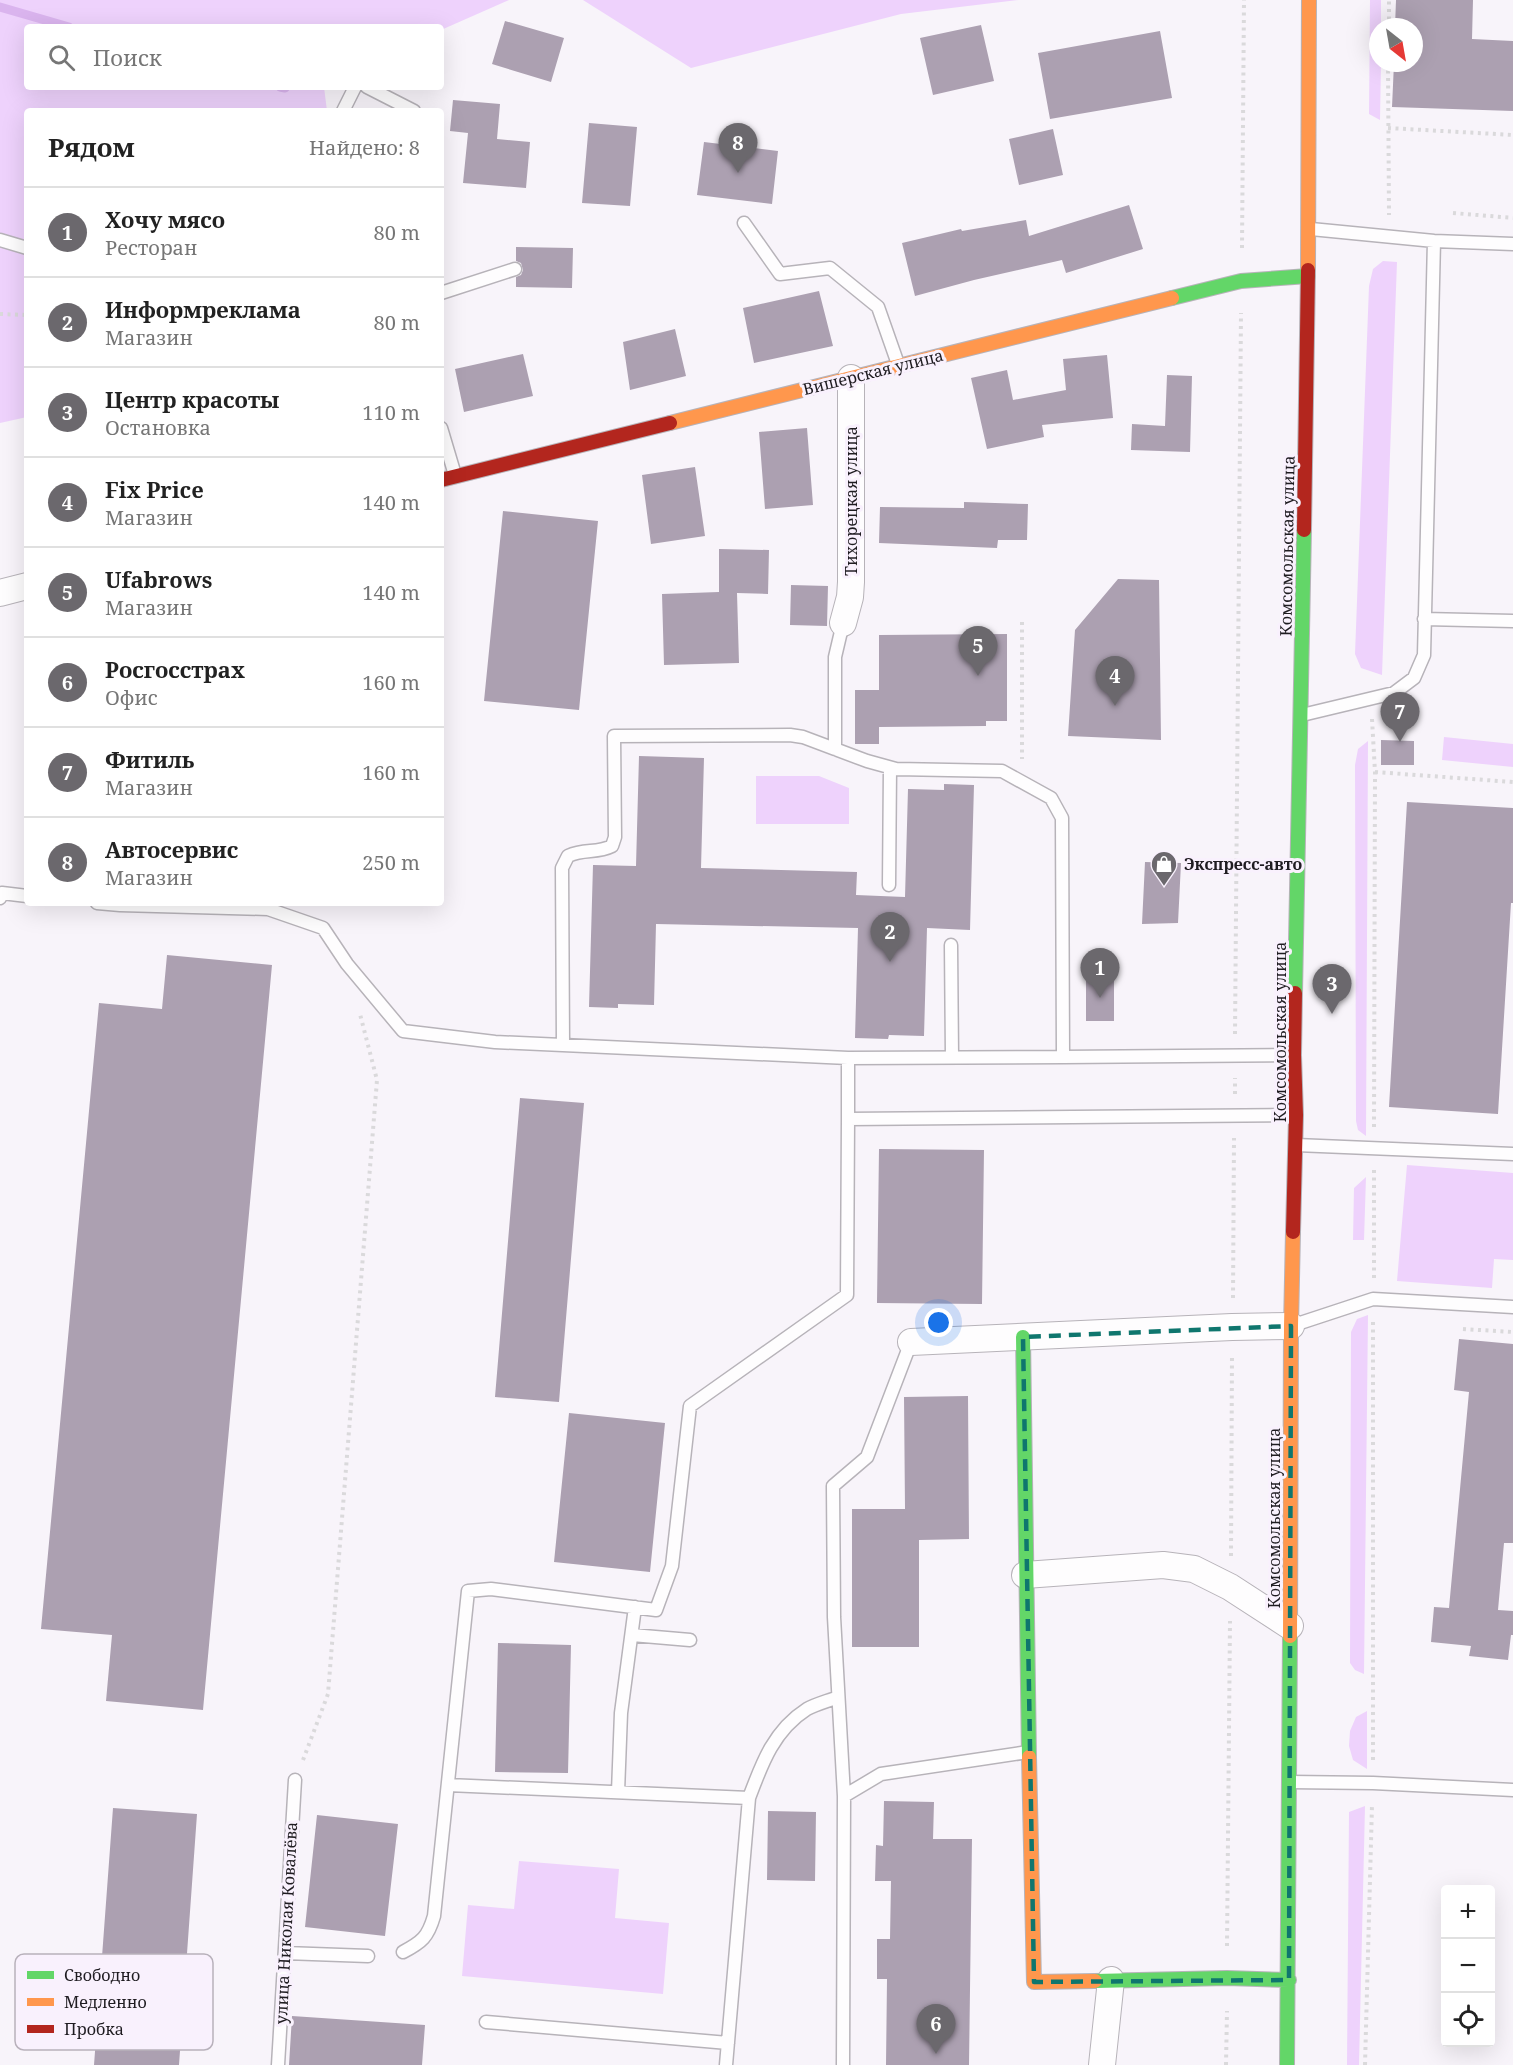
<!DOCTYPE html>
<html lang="ru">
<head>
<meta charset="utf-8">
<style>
	:root { --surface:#fff; --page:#f2f2f2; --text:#222; --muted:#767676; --line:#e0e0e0; --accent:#6b686d }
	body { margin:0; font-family:"Noto Serif",serif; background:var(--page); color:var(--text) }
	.controls { position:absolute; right:18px; bottom:18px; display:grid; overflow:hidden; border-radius:6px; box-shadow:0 6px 24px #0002 }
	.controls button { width:54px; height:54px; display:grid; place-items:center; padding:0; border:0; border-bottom:2px solid var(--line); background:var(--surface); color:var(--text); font:30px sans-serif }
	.compass { position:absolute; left:1369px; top:18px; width:54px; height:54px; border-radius:50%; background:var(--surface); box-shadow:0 6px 24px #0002; rotate:149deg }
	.you { position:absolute; left:939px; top:1323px; width:21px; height:21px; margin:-15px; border:4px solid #fff; border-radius:50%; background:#1a73e8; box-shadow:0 0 0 9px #1a73e833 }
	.badge { display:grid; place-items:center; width:39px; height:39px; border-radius:50%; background:var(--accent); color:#fff; font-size:20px; font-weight:700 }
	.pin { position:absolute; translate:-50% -50px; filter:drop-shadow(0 2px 3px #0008) }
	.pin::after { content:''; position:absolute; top:32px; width:21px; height:18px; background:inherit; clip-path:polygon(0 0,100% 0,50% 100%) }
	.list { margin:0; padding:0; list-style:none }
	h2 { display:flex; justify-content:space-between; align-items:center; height:78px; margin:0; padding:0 24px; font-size:26px }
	h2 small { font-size:20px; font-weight:400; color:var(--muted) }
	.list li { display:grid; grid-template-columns:39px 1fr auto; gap:18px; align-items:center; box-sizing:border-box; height:90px; padding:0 24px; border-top:2px solid var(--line) }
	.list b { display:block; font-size:22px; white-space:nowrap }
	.list p { margin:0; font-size:20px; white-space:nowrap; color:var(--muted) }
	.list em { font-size:20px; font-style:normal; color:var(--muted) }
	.icon { flex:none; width:33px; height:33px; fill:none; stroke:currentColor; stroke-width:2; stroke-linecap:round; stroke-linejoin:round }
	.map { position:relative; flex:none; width:1513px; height:2065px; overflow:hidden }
	.search { position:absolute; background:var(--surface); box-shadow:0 6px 24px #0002; left:24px; top:24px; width:420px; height:66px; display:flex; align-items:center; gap:15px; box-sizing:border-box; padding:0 21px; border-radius:6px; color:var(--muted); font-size:22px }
	.panel { position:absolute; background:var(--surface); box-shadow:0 6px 24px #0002; left:24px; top:108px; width:420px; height:798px; border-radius:6px }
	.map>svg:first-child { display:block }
</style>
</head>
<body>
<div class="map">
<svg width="1513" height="2065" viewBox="0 0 1513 2065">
	<rect width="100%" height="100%" fill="#f8f4fa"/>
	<!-- green -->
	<path fill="#eed2fc" d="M 0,0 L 509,0 L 441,30 L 441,27 L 27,27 L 27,87 L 324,87 L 327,111 L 27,111 L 27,417 L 0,423 Z
		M 583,0 L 1019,0 L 901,14 L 691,68 Z
		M 1370,0 L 1381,0 L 1381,27 L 1378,27 L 1378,63 L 1381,63 L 1380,120 L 1369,114 Z
		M 1383,261 L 1397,262 L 1382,675 L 1361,668 L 1355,654 L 1369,286 L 1373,269 Z
		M 1444,737 L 1513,744 L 1513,767 L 1442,760 Z
		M 1368,741 L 1366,1136 L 1358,1130 L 1356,1121 L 1355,765 L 1358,749 Z
		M 756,776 L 819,776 L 849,788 L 849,824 L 756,824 Z
		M 1407,1165 L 1513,1173 L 1513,1260 L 1494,1259 L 1492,1288 L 1397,1281 Z
		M 1366,1177 L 1364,1240 L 1353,1240 L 1354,1188 Z
		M 1368,1315 L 1364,1674 L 1355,1670 L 1350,1663 L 1351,1332 L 1357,1319 Z
		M 1367,1711 L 1367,1769 L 1353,1760 L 1349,1746 L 1350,1731 L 1356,1717 Z
		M 1365,1806 L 1359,2065 L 1347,2065 L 1349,1812 Z
		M 519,1861 L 619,1869 L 615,1918 L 669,1923 L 663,1994 L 462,1976 L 468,1905 L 514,1909 Z"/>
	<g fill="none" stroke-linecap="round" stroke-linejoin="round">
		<!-- stream -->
		<path stroke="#dab4ee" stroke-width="9" d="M 0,7 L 69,27
			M 280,87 L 285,88"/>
	</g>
	<!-- building -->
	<path fill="#aca0b1" d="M 1396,0 L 1473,0 L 1472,39 L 1513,41 L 1513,111 L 1392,107 L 1394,63 L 1414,63 L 1414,27 L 1395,27 Z
		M 505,21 L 564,38 L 551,82 L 492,64 Z
		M 981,25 L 994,81 L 933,95 L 920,38 Z
		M 1160,31 L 1172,98 L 1050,119 L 1038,53 Z
		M 453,100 L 500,104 L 497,139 L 530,142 L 526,188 L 463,183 L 468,133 L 450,131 Z
		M 589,123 L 637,127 L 630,206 L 582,203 Z
		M 1053,129 L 1063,175 L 1019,185 L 1009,139 Z
		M 704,142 L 778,151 L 772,204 L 697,195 Z
		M 1129,205 L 1143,249 L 1066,273 L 1062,260 L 974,280 L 915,296 L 902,243 L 961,229 L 962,231 L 1026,220 L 1029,236 Z
		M 516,247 L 573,248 L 572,288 L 516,287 L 516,277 L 521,275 L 523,270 L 521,263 L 516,261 Z
		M 819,291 L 833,346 L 754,363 L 743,308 Z
		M 675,329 L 686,376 L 630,390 L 623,342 Z
		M 523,354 L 533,396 L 464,412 L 455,369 Z
		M 1107,355 L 1113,418 L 1042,425 L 1044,437 L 987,449 L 971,378 L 1007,370 L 1013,400 L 1066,390 L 1063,359 Z
		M 1167,375 L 1192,376 L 1190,452 L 1131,450 L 1132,424 L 1165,426 Z
		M 807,428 L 813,505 L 765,509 L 759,432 Z
		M 695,467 L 705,536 L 651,544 L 642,475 Z
		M 964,502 L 1028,504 L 1027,540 L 998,540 L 997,548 L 879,543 L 880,507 L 964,508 Z
		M 503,511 L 598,521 L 579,710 L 484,701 Z
		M 719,549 L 769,550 L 768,594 L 737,593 L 739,663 L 664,665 L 662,594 L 719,592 Z
		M 1118,579 L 1159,580 L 1161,740 L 1068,736 L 1075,630 Z
		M 791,585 L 828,586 L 827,626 L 790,625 Z
		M 1007,634 L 1007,721 L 986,721 L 986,726 L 879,727 L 879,744 L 855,744 L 855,690 L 879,690 L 879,635 Z
		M 1381,740 L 1414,741 L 1414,765 L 1381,765 Z
		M 639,756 L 704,758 L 701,868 L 857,872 L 856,895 L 905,897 L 908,789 L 944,790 L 944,784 L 974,785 L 970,930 L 927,928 L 924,1036 L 889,1035 L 888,1039 L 855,1038 L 858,928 L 656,924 L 654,1005 L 618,1004 L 618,1008 L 589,1007 L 593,865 L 636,866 Z
		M 1407,802 L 1513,808 L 1513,903 L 1511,903 L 1498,1114 L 1389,1107 Z
		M 1145,862 L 1181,863 L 1178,923 L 1142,924 Z
		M 167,955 L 272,965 L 203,1710 L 106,1701 L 112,1635 L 41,1629 L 99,1003 L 162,1009 Z
		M 1086,978 L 1114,978 L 1114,1021 L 1086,1021 Z
		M 520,1098 L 584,1103 L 559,1402 L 495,1397 Z
		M 879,1149 L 984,1150 L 982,1304 L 877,1303 Z
		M 1459,1339 L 1513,1344 L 1513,1543 L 1504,1543 L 1498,1610 L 1513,1611 L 1513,1635 L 1511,1635 L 1508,1660 L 1469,1656 L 1471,1646 L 1431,1642 L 1434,1607 L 1449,1608 L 1469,1392 L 1454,1390 Z
		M 968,1396 L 969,1539 L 919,1540 L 919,1647 L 852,1647 L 852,1509 L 905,1509 L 904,1397 Z
		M 569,1413 L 665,1423 L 650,1572 L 554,1562 Z
		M 498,1643 L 571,1645 L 568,1773 L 495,1772 Z
		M 884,1801 L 934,1802 L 933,1839 L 972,1839 L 969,2065 L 886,2065 L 887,1979 L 877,1979 L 877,1939 L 890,1939 L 891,1881 L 875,1881 L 876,1845 L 883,1846 Z
		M 113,1808 L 197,1814 L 179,2065 L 94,2065 Z
		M 768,1811 L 816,1812 L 815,1881 L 767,1880 Z
		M 317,1815 L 398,1824 L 385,1936 L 305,1927 Z
		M 292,2016 L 425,2025 L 422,2065 L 289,2065 Z"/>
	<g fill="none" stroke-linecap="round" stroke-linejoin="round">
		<!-- lane casing -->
		<g stroke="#b7b3b9" stroke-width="15">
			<path id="lane" d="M 367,87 L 414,111
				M 343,111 L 355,87
				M 744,223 L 780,274 L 830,268 L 878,307 L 898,364
				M 1311,229 L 1434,241 L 1513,244
				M 0,240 L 27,248
				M 441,293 L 515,269
				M 441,428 L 455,475
				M 1424,619 L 1513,621
				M 1302,715 L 1394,693 L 1414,678 L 1424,655 L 1434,241
				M 835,749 L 835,657 L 843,623
				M 889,885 L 890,768
				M 0,898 L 2,893 L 27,896
				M 97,903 L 120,905 L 268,909 L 323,928 L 347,964 L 403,1031 L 495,1042 L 848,1058 L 1063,1057
				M 951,945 L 952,1057
				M 563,1045 L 562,868 L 568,856 C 585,848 596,854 612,846 L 615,837 L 614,736 L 790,735 L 803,737 L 867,761 L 896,769 L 1002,771 L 1051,798 L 1062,818 L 1063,1057 L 1293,1055
				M 848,1058 L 848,1119 L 1296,1115
				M 1296,1145 L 1513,1154
				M 1294,1325 L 1373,1299 L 1513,1307
				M 632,1635 L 690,1640
				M 1290,1782 L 1373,1783 L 1513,1790
				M 448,1785 L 749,1798
				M 618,1792 L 621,1713 L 635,1607
				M 844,1796 L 834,1617 L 833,1486 L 867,1457 L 911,1342
				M 403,1952 C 422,1942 428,1937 434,1916 L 468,1591 L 491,1589 L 656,1610 L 672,1566 L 690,1406 L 847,1295 L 848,1119
				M 285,1953 L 368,1956
				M 486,2022 L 728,2043
				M 278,2065 L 295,1780
				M 726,2065 L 749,1798 C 762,1763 774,1730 807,1709 C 816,1704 828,1701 838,1697
				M 843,2065 L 844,1796 L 881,1774 L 1028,1752"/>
		</g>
		<!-- street casing -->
		<g stroke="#b7b3b9" stroke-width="28">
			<path id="street" d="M 0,593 L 27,586
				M 843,623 L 850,597 L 851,582 L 851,378
				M 911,1342 L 1232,1327 L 1291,1326
				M 1025,1575 L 1163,1565 L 1194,1569 L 1230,1587 L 1290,1626
				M 1102,2065 L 1111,1980"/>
		</g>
		<!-- fast casing -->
		<g stroke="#b7b3b9" stroke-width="16">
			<path id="fast" d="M 1172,298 L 1241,281 L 1308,276
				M 1295,993 L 1304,530
				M 1023,1337 L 1029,1757
				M 1095,1981 L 1227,1978 L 1289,1980
				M 1287,2065 L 1290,1636"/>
		</g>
		<!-- slow casing -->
		<g stroke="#b7b3b9" stroke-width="16">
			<path id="slow" d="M 1308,270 L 1309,0
				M 670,423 L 1172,298
				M 1290,1636 L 1291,1326 L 1293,1232
				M 1029,1757 L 1034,1982 L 1095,1981"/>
		</g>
		<!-- jam casing -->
		<g stroke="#b7b3b9" stroke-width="16">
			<path id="jam" d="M 441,480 L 670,423
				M 1304,530 L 1308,270
				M 1293,1232 L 1296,1115 L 1294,1055 L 1295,993"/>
		</g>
		<!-- path -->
		<path stroke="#dad9db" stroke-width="4" stroke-dasharray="3 4.5" stroke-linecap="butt" d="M 1389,27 L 1389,0
			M 1388,63 L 1389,215
			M 1388,128 L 1513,135
			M 1453,213 L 1513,218
			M 1242,248 L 1244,0
			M 0,314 L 27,315
			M 1022,622 L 1022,759
			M 1372,719 L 1375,772 L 1374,1128
			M 1375,772 L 1513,782
			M 1235,1034 L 1241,313
			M 1235,1094 L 1235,1078
			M 1374,1278 L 1374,1169
			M 1233,1298 L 1234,1138
			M 1373,1322 L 1373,1761
			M 1463,1329 L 1513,1332
			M 1231,1556 L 1232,1354
			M 303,1760 L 328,1694 L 377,1080 L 360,1014
			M 1227,1946 L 1230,1621
			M 1226,2065 L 1227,2011
			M 1365,2065 L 1372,1805"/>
		<!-- lane -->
		<use href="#lane" stroke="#fefdfe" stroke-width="12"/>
		<!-- street -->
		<use href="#street" stroke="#fefdfe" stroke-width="26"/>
		<!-- fast -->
		<use href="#fast" stroke="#63d668" stroke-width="14"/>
		<!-- slow -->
		<use href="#slow" stroke="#ff974d" stroke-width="14"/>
		<!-- jam -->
		<use href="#jam" stroke="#b3261e" stroke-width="14"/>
	</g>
	<!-- marked area -->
	<path fill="none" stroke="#0f766e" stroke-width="4.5" stroke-dasharray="12 8" stroke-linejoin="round" d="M 1291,1326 L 1289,1980 L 1034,1982 L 1023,1337 Z"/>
	<!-- icons -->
	<defs>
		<g id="shop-pin" transform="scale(1.35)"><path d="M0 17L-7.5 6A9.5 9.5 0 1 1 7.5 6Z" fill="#6b686d" stroke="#f9f1fd"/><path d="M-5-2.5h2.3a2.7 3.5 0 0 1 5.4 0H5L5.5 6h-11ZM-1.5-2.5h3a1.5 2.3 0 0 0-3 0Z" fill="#fff"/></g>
	</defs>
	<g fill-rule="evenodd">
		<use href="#shop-pin" x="1164" y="864"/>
	</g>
	<g text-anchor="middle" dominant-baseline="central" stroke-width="6" stroke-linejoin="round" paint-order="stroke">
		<!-- street labels -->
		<g font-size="16" fill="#1f1c21" stroke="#f9f1fd">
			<text transform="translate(873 372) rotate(-14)">Вишерская улица</text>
			<text transform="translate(851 501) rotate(-90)">Тихорецкая улица</text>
			<text transform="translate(1287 546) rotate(-89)">Комсомольская улица</text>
			<text transform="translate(1280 1032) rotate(-90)">Комсомольская улица</text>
			<text transform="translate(1274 1518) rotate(-90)">Комсомольская улица</text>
			<text transform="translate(286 1923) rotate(-87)">улица Николая Ковалёва</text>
		</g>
		<!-- poi labels -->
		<g font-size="16" font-weight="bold" fill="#1f1c21" stroke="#f9f1fd" text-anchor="start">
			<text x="1184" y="864">Экспресс-авто</text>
		</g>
	</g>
	<!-- legend -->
	<rect x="15" y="1954" width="198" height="96" rx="9" fill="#f9f1fd" stroke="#b8b1bb" stroke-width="1.5"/>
	<rect x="27" y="1971" width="27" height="8" fill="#63d668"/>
	<rect x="27" y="1998" width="27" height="8" fill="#ff974d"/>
	<rect x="27" y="2025" width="27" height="8" fill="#b3261e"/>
	<g font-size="16" fill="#1f1c21">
		<text x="64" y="1981">Свободно</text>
		<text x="64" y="2008">Медленно</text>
		<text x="64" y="2035">Пробка</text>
	</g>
</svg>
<div class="controls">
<button>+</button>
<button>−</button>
<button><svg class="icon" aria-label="locate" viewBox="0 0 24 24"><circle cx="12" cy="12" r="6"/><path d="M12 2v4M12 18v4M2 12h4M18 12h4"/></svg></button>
</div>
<svg class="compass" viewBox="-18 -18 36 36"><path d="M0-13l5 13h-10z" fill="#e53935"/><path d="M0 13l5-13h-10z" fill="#767676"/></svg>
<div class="you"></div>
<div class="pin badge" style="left:1100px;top:998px">1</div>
<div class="pin badge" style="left:890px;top:962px">2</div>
<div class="pin badge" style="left:1332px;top:1014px">3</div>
<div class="pin badge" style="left:1115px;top:706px">4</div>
<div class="pin badge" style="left:978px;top:676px">5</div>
<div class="pin badge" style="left:936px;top:2054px">6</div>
<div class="pin badge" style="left:1400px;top:742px">7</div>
<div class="pin badge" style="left:738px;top:173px">8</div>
<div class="search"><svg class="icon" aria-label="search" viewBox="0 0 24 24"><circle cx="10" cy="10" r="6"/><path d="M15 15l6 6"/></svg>Поиск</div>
<section class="panel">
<h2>Рядом<small>Найдено: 8</small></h2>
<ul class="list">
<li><span class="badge">1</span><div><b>Хочу мясо</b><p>Ресторан</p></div><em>80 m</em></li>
<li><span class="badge">2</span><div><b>Информреклама</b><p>Магазин</p></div><em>80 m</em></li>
<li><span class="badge">3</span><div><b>Центр красоты</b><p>Остановка</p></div><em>110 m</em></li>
<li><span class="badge">4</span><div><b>Fix Price</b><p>Магазин</p></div><em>140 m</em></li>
<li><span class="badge">5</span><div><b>Ufabrows</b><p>Магазин</p></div><em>140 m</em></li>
<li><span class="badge">6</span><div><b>Росгосстрах</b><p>Офис</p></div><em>160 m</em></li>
<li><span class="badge">7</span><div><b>Фитиль</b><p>Магазин</p></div><em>160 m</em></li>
<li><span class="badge">8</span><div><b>Автосервис</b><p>Магазин</p></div><em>250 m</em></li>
</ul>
</section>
</div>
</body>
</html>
